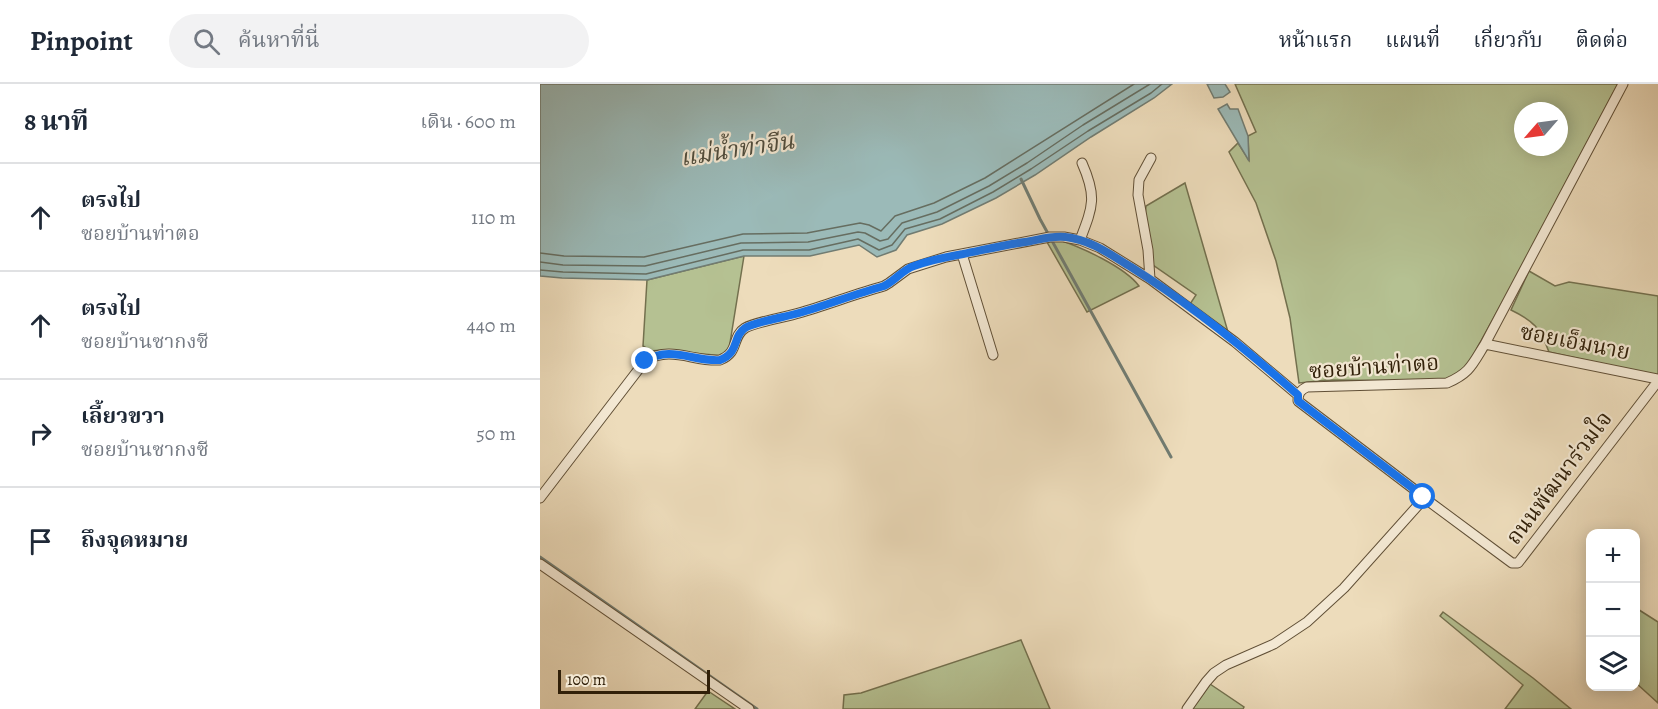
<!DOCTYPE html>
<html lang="th">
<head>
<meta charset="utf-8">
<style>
	:root { --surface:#fff; --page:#f2f2f3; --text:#1f2937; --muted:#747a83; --line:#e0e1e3 }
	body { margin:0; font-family:Alegreya,"Noto Serif Thai",serif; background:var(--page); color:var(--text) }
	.controls { position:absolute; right:18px; bottom:18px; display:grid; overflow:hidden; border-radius:12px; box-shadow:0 3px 15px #0003 }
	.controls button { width:54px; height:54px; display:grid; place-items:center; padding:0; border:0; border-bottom:2px solid var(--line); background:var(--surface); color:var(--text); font:30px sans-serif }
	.compass { position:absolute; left:974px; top:18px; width:54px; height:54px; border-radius:50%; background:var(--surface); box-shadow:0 3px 15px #0003; rotate:242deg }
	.scale { position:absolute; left:18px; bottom:15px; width:152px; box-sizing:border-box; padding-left:6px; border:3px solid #312009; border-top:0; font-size:16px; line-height:21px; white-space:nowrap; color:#312009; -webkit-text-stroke:4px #f3e8d3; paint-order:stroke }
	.stop { position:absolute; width:18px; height:18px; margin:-14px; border:4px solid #1a73e8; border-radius:50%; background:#fff }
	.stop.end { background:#1a73e8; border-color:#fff; box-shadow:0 2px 6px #0008 }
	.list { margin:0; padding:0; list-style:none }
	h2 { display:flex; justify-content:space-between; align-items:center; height:78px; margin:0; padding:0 24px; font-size:26px }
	h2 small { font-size:20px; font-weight:400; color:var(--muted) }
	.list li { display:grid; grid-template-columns:39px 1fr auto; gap:18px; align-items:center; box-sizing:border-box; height:108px; padding:0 24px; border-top:2px solid var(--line) }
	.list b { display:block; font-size:22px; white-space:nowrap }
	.list p { margin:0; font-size:20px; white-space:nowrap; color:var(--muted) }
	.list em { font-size:20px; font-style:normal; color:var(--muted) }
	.icon { flex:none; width:33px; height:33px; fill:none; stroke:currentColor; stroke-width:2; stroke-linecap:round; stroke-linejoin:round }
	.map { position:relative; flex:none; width:1118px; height:625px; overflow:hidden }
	header { display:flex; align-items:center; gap:36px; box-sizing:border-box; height:84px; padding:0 30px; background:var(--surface); border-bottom:2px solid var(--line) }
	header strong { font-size:28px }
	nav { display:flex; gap:33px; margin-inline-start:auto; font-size:21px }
	.search { width:420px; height:54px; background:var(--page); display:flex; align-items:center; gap:15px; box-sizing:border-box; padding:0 21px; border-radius:33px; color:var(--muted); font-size:22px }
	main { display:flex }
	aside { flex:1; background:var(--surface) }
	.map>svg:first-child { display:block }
</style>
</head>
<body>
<header>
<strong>Pinpoint</strong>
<div class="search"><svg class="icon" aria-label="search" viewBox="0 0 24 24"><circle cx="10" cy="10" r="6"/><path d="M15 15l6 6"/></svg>ค้นหาที่นี่</div>
<nav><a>หน้าแรก</a><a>แผนที่</a><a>เกี่ยวกับ</a><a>ติดต่อ</a></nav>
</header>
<main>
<aside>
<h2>8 นาที<small>เดิน · 600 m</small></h2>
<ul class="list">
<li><svg class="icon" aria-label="ahead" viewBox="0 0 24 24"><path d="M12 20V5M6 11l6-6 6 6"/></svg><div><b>ตรงไป</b><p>ซอยบ้านท่าตอ</p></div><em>110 m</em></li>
<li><svg class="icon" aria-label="ahead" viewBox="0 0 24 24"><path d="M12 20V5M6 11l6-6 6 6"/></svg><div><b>ตรงไป</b><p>ซอยบ้านซากงซี</p></div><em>440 m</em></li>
<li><svg class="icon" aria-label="right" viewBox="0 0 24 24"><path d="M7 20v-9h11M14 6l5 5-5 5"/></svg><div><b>เลี้ยวขวา</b><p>ซอยบ้านซากงซี</p></div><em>50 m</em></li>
<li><svg class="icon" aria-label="arrive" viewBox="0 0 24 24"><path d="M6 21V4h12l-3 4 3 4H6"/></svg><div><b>ถึงจุดหมาย</b></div></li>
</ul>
</aside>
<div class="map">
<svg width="1118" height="625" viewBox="0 0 1118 625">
	<rect width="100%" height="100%" fill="#eddcbb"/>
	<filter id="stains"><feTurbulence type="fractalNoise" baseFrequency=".00333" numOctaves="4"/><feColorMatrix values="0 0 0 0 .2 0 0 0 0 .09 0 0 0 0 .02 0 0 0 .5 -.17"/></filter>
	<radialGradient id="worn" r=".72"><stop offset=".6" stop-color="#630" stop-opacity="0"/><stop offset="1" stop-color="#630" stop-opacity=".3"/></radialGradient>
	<!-- green -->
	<path fill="#b5c192" stroke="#73704e" stroke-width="1.5" fill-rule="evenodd" d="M 695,0 L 1078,0 L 970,204 L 925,286 L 911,295 L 894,297 L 788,296 L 759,299 L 750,234 L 736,177 L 716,119 L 689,68 L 698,59 L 709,76 L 708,52 L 716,48 ZM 983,27 L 1019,27 L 1019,63 L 983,63 Z
		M 645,99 L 688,248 L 650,220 L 656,211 L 613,181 L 605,132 L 606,122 Z
		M 519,156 C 541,163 585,183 599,202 L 547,228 L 507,158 Z
		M 204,172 L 189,265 L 184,272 L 122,266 L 111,267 L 103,262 L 107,196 Z
		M 989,187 L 1015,202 L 1029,198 L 1118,212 L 1118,292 L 1009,268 C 1000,244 994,237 971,226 Z
		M 1096,524 L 1118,538 L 1118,619 L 1096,599 Z
		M 903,528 L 993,594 L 1031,625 L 965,625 L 983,601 L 900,532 Z
		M 481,556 L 510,625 L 303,625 L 304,611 L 321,609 Z
		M 670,600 L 704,623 L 703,625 L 652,625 Z
		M 168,607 L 195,625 L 155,625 Z"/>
	<!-- water -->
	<path fill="#9bbab8" stroke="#717c72" stroke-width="1.5" d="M 0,0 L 632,0 L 614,14 L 551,53 L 495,91 L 456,114 L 402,140 L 367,151 L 356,166 L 337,173 L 319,161 L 270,172 L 204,172 L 107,196 L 22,194 L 0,192 Z
		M 667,0 L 685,0 L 690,8 L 683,13 L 674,14 Z
		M 687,20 L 690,25 L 698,25 L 708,52 L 709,77 L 678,25 Z"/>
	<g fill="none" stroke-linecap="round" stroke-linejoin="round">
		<!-- shore -->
		<path stroke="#666d60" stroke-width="1.5" d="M 0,169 L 24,172 L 104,173 L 203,150 L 267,149 L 320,139 L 329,141 L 341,147 L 355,132 L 394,119 L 445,94 L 594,0
			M 0,178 L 23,181 L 105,182 L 201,159 L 268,158 L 318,148 L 325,149 L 340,157 L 348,155 L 362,139 L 397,128 L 449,102 L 487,79 L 543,41 L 610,0
			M 0,186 L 23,188 L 106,190 L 203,166 L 269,166 L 318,155 L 339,166 L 352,161 L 365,145 L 400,135 L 453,108 L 491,85 L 548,47 L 611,9 L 622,0"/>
		<!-- stream -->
		<path stroke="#717c72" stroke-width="3" d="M 481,95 L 500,135 L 631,373
			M 0,473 L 217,625"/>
		<!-- minor casing -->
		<g stroke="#604f36" stroke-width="11">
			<path id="minor" d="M 540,156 C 553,122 557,113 542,79
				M 422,170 L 453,271
				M 610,195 L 608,166 L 598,111 L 599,96 L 611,74
				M 945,260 L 1118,295
				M 883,413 L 972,479 L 978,479 L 1118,297
				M 0,414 L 105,277 C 131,261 153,278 180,276 C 200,268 191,253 205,244 C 215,238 246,233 259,229 C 287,221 315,210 344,202 L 349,199 L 368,185 L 406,173 L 510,153 L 524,153 L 540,156 L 560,164 L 610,195 L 695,258 L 758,311
				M 0,480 L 209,625
				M 647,625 L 666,598 L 674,589 L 686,581 L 734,560 L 767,538 L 804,504 L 881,418 L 883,413 L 879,409 L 758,317 C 758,310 760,306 767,303 L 907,299 C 930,289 932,281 945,260 L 1083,0"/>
		</g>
		<!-- minor -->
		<use href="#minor" stroke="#f3e8d3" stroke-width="9"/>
	</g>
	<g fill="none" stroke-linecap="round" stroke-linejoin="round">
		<!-- route -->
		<path stroke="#1a73e8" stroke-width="8" d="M 105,277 C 131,261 153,278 180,276 C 200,268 192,253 205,244 C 214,238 246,233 259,229 C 287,221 315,210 344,202 C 355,197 362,186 374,182 C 390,176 406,173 423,170 C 443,166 464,161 485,158 C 498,156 512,151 526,153 C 551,156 571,171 591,183 C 650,220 706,265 758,311 L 758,317 L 879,409 L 883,413"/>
	</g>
	<g text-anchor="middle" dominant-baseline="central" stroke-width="4.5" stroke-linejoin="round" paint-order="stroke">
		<!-- street labels -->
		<g font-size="22" fill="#312009" stroke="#f3e8d3">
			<text transform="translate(1035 258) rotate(11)">ซอยเอ็มนาย</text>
			<text transform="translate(834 283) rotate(-4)">ซอยบ้านท่าตอ</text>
			<text transform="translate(1019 394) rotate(-53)">ถนนพัฒนาร่วมใจ</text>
		</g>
		<!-- water labels -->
		<g font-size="24" font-style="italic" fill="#514e3e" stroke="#f3e8d3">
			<text transform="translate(197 65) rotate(-9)">แม่น้ำท่าจีน</text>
		</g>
	</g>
	<rect width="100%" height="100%" filter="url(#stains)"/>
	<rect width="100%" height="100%" fill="url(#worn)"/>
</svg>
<div class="controls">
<button>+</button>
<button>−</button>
<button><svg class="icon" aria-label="layers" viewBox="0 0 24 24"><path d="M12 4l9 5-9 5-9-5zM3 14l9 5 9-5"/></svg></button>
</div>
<svg class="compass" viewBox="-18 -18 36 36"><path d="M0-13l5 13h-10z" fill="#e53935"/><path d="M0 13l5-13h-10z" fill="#747a83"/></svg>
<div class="scale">100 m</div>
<div class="stop" style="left:883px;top:413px"></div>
<div class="stop end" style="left:105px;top:277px"></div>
</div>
</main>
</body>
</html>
